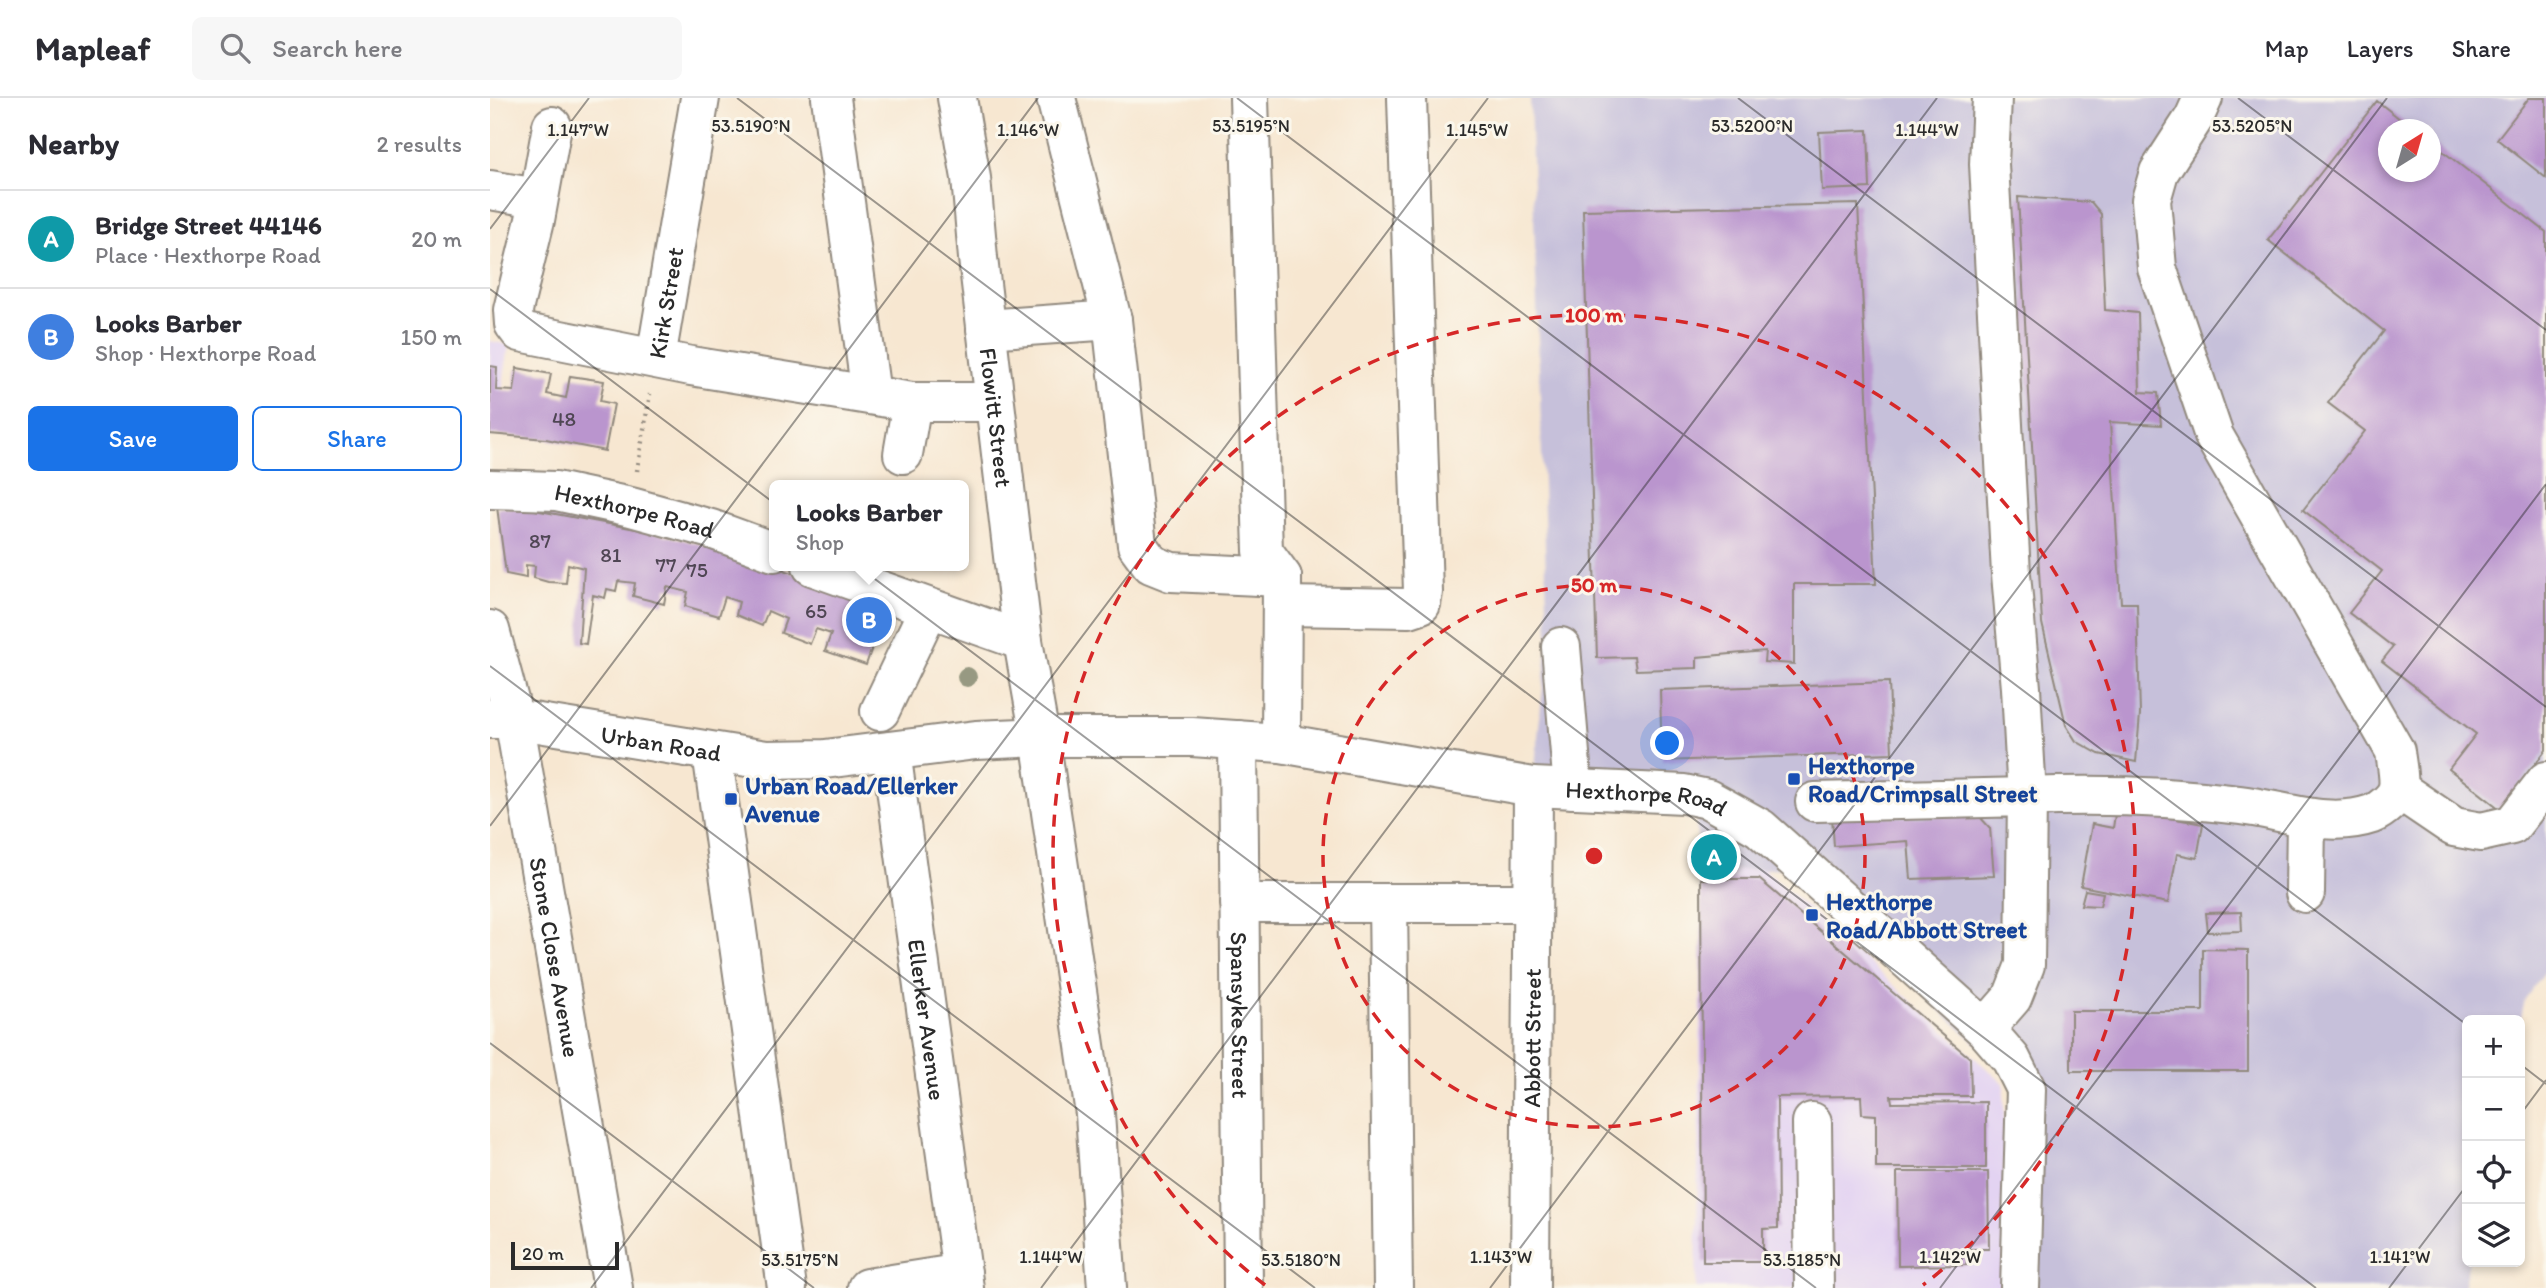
<!DOCTYPE html>
<html lang="en">
<head>
<meta charset="utf-8">
<style>
	:root { --surface:#fff; --page:#f7f7f7; --text:#2b2b33; --muted:#7c7c81; --line:#e1e1e2; --accent:#1a73e8 }
	body { margin:0; font-family:Itim,sans-serif; background:var(--page); color:var(--text) }
	.controls { position:absolute; right:21px; bottom:21px; display:grid; overflow:hidden; border-radius:10px; box-shadow:0 4px 10px #0003 }
	.controls button { width:63px; height:63px; display:grid; place-items:center; padding:0; border:0; border-bottom:2px solid var(--line); background:var(--surface); color:var(--text); font:35px sans-serif }
	.compass { position:absolute; left:1888px; top:21px; width:63px; height:63px; border-radius:50%; background:var(--surface); box-shadow:0 4px 10px #0003; rotate:37deg }
	.scale { position:absolute; left:21px; bottom:18px; width:108px; box-sizing:border-box; padding-left:7px; border:4px solid #2b2b2b; border-top:0; font-size:19px; line-height:24px; white-space:nowrap; color:#2b2b2b; -webkit-text-stroke:5px #fbf7ec; paint-order:stroke }
	.you { position:absolute; left:1178px; top:646px; width:24px; height:24px; margin:-18px; border:5px solid #fff; border-radius:50%; background:#1a73e8; box-shadow:0 0 0 10px #1a73e833 }
	.badge { display:grid; place-items:center; width:46px; height:46px; border-radius:50%; background:var(--accent); color:#fff; font-size:23px; font-weight:700 }
	.pin { position:absolute; translate:-50% -50%; border:4px solid #fff; box-shadow:0 2px 7px #0006 }
	.popup { position:absolute; left:279px; top:382px; width:200px; height:91px; box-sizing:border-box; display:grid; place-content:center; border-radius:10px; background:var(--surface); filter:drop-shadow(0 2px 5px #0005); font-size:23px; white-space:nowrap; color:var(--muted) }
	.popup b { font-size:26px; color:var(--text) }
	.popup::after { content:''; position:absolute; left:50%; top:100%; margin-left:-14px; border:14px solid transparent; border-top-color:var(--surface) }
	.list { margin:0; padding:0; list-style:none }
	h2 { display:flex; justify-content:space-between; align-items:center; height:91px; margin:0; padding:0 28px; font-size:30px }
	h2 small { font-size:23px; font-weight:400; color:var(--muted) }
	.list li { display:grid; grid-template-columns:46px 1fr auto; gap:21px; align-items:center; box-sizing:border-box; height:98px; padding:0 28px; border-top:2px solid var(--line) }
	.list b { display:block; font-size:26px; white-space:nowrap }
	.list p { margin:0; font-size:23px; white-space:nowrap; color:var(--muted) }
	.list em { font-size:23px; font-style:normal; color:var(--muted) }
	.actions { display:flex; gap:14px; padding:21px 28px }
	.actions a { flex:1; padding:16px 0; border:2px solid var(--accent); border-radius:10px; text-align:center; font-size:24px; color:var(--accent) }
	.actions .main { background:var(--accent); color:#fff }
	.icon { flex:none; width:38px; height:38px; fill:none; stroke:currentColor; stroke-width:2; stroke-linecap:round; stroke-linejoin:round }
	.map { position:relative; flex:none; width:2056px; height:1190px; overflow:hidden }
	header { display:flex; align-items:center; gap:42px; box-sizing:border-box; height:98px; padding:0 35px; background:var(--surface); border-bottom:2px solid var(--line) }
	header strong { font-size:33px }
	nav { display:flex; gap:38px; margin-inline-start:auto; font-size:24px }
	.search { width:490px; height:63px; background:var(--page); display:flex; align-items:center; gap:18px; box-sizing:border-box; padding:0 24px; border-radius:10px; color:var(--muted); font-size:26px }
	main { display:flex }
	aside { flex:1; background:var(--surface) }
	.map>svg:first-child { display:block }
</style>
</head>
<body>
<header>
<strong>Mapleaf</strong>
<div class="search"><svg class="icon" aria-label="search" viewBox="0 0 24 24"><circle cx="10" cy="10" r="6"/><path d="M15 15l6 6"/></svg>Search here</div>
<nav><a>Map</a><a>Layers</a><a>Share</a></nav>
</header>
<main>
<aside>
<h2>Nearby<small>2 results</small></h2>
<ul class="list">
<li><span class="badge" style="background:#0f9aa8">A</span><div><b>Bridge Street 44146</b><p>Place · Hexthorpe Road</p></div><em>20 m</em></li>
<li><span class="badge" style="background:#3f7fe0">B</span><div><b>Looks Barber</b><p>Shop · Hexthorpe Road</p></div><em>150 m</em></li>
</ul>
<div class="actions"><a class="main">Save</a><a>Share</a></div>
</aside>
<div class="map">
<svg width="2056" height="1190" viewBox="0 0 2056 1190">
	<rect width="100%" height="100%" fill="#fbf7ec"/>
	<filter id="ink" filterUnits="userSpaceOnUse"><feTurbulence type="fractalNoise" baseFrequency=".0143" numOctaves="2"/><feDisplacementMap in="SourceGraphic" scale="14" xChannelSelector="R" yChannelSelector="G"/><feConvolveMatrix kernelMatrix="1 2 1 2 8 2 1 2 1" color-interpolation-filters="sRGB"/></filter>
	<filter id="wash" filterUnits="userSpaceOnUse"><feTurbulence type="fractalNoise" baseFrequency=".00686" numOctaves="4" result="noise"/><feDisplacementMap in="SourceGraphic" scale="28" xChannelSelector="R" yChannelSelector="G"/><feGaussianBlur stdDeviation="1.57" result="paint"/><feColorMatrix in="noise" values="0 0 0 0 0 0 0 0 0 0 0 0 0 0 0 0 0 1.4 0 .05"/><feComposite in="paint" operator="in"/></filter>
	<g filter="url(#wash)">
		<rect width="100%" height="100%" fill="#f7e7d1"/>
		<!-- built -->
		<path fill="#e3d3f2" d="M 0,243 L 19,247 L 5,338 L 0,337 Z
			M 1274,771 L 1514,986 L 1514,1190 L 1206,1190 L 1212,827 L 1209,774 Z"/>
		<!-- industrial -->
		<path fill="#c6c0da" fill-rule="evenodd" d="M 1040,0 L 2056,0 L 2056,872 L 2035,901 L 2030,925 L 2030,922 L 1977,922 L 1977,1164 L 1979,1164 L 1973,1190 L 1530,1190 L 1536,991 L 1294,770 L 1209,774 L 1206,722 L 1043,689 L 1058,537 ZM 1898,32 L 1940,32 L 1940,74 L 1898,74 Z"/>
		<g id="blocks">
			<!-- building -->
			<path fill="#ba95ce" d="M 2039,0 L 2056,0 L 2056,80 L 2007,41 Z
				M 1887,3 L 1924,32 L 1898,32 L 1898,74 L 1941,74 L 1941,44 L 2056,134 L 2056,652 L 2010,711 L 1959,671 L 1986,636 L 1892,563 L 1903,549 L 1859,515 L 1892,473 L 1813,412 L 1875,333 L 1838,305 L 1894,233 L 1778,142 Z
				M 1378,32 L 1380,90 L 1332,92 L 1329,34 Z
				M 1528,99 L 1601,104 L 1611,116 L 1615,212 L 1648,215 L 1650,294 L 1668,295 L 1671,327 L 1620,324 L 1631,505 L 1647,505 L 1650,616 L 1646,664 L 1609,656 L 1586,643 L 1576,627 L 1552,525 Z
				M 1368,106 L 1386,486 L 1304,486 L 1304,566 L 1274,564 L 1275,553 L 1207,559 L 1207,570 L 1146,572 L 1144,559 L 1107,560 L 1093,112 Z
				M 0,268 L 7,269 L 6,292 L 24,293 L 27,270 L 61,276 L 57,296 L 76,300 L 80,278 L 114,283 L 110,303 L 124,306 L 115,353 L 56,341 L 0,336 Z
				M 7,409 L 39,411 L 167,435 L 253,457 L 396,509 L 376,567 L 335,553 L 341,536 L 326,531 L 320,546 L 291,535 L 296,521 L 278,513 L 272,528 L 246,517 L 249,504 L 235,499 L 229,518 L 195,508 L 198,494 L 177,489 L 174,506 L 143,498 L 145,485 L 128,483 L 126,493 L 117,491 L 115,500 L 103,497 L 96,546 L 89,545 L 94,470 L 78,466 L 76,485 L 58,484 L 44,480 L 45,468 L 36,467 L 36,480 L 16,476 Z
				M 1399,584 L 1402,655 L 1172,663 L 1170,592 Z
				M 1626,710 L 1713,726 L 1707,760 L 1687,756 L 1678,805 L 1591,788 L 1602,726 L 1623,730 Z
				M 1342,719 L 1490,719 L 1500,730 L 1504,778 L 1421,781 L 1418,743 L 1344,748 Z
				M 1236,744 L 1236,772 L 1213,772 L 1213,746 Z
				M 1211,781 L 1269,781 L 1480,960 L 1481,998 L 1401,998 L 1402,1005 L 1496,1004 L 1496,1070 L 1386,1070 L 1386,1017 L 1372,1016 L 1371,998 L 1287,999 L 1288,1130 L 1273,1131 L 1273,1164 L 1213,1164 Z
				M 1595,792 L 1613,795 L 1610,808 L 1591,807 Z
				M 1751,814 L 1752,833 L 1718,834 L 1716,815 Z
				M 1713,851 L 1758,852 L 1758,973 L 1581,973 L 1581,913 L 1713,913 Z
				M 1407,1074 L 1498,1074 L 1499,1151 L 1476,1151 L 1477,1167 L 1408,1168 Z"/>
		</g>
	</g>
	<g filter="url(#ink)">
		<use href="#blocks" fill-opacity="0" stroke="#91897e" stroke-width="2"/>
		<g fill="none" stroke-linecap="round" stroke-linejoin="round">
			<!-- minor casing -->
			<g stroke="#91897e" stroke-width="42">
				<g id="minor">
					<path d="M 341,0 L 381,297"/>
					<path id="s1" d="M 467,0 L 481,80 L 488,160 L 533,543 L 550,639 L 605,1016 L 617,1190"/>
					<path d="M 566,0 L 622,222 L 647,447 L 661,466 L 681,474 L 792,479"/>
					<path d="M 759,0 L 773,453 L 792,479"/>
					<path d="M 1502,0 L 1499,66 L 1521,476 L 1531,590 L 1537,699 C 1608,696 1679,698 1750,707 C 1793,712 1838,731 1882,716 C 1891,712 1906,701 1908,690 C 1910,680 1906,664 1905,653 L 1724,338 L 1667,170 L 1661,102 L 1669,74 L 1704,20 L 1713,0"/>
					<path d="M 62,28 L 45,122 L 23,212 L 24,226 L 30,234 L 201,268 L 422,304 L 504,304"/>
					<path d="M 0,92 L 48,100"/>
					<path d="M 496,231 L 622,222"/>
					<path id="s2" d="M 166,260 L 210,0"/>
					<path d="M 413,356 L 422,304"/>
					<path id="s3" d="M 0,391 L 66,393 L 141,409 L 221,431 L 284,454"/>
					<path d="M 322,468 L 533,543"/>
					<path d="M 793,508 L 919,510 L 931,506 L 933,494 L 917,0"/>
					<path id="s4" d="M 0,532 L 24,621 L 123,1190"/>
					<path d="M 1071,549 L 1083,691"/>
					<path d="M 390,613 L 439,510"/>
					<path id="s5" d="M 0,621 L 24,621 L 276,662 L 335,661 L 486,642 L 550,639 L 702,639 L 791,645 L 1043,689 L 1194,696 L 1218,701 L 1270,730 L 1495,931 L 1521,961 L 1536,991 L 1530,1190"/>
					<path id="s6" d="M 748,642 L 753,1190"/>
					<path d="M 791,645 L 792,483"/>
					<path id="s7" d="M 401,653 L 474,1190"/>
					<path d="M 222,654 L 297,1190"/>
					<path d="M 1908,691 L 1964,729 L 1991,734 L 2022,727 L 2056,683"/>
					<path d="M 1325,704 L 1537,699 L 1535,867 L 1522,900 L 1495,931"/>
					<path d="M 1815,795 L 1816,719"/>
					<path d="M 749,805 L 1041,805"/>
					<path d="M 898,805 L 903,1190"/>
					<path d="M 1322,1024 L 1324,1190"/>
					<path d="M 377,1190 L 472,1175"/>
					<path id="s8" d="M 1040,1190 L 1043,689"/>
				</g>
			</g>
			<!-- path -->
			<path stroke="#91897e" stroke-width="4.5" stroke-dasharray="2 5" stroke-linecap="butt" d="M 147,373 L 160,296"/>
			<!-- minor -->
			<use href="#minor" stroke="#fff" stroke-width="38"/>
		</g>
		<!-- trees -->
		<circle fill="#979982" cx="477" cy="579" r="10"/>
	</g>
	<!-- ticks -->
	<path fill="none" stroke="#2b2b2b" stroke-width="2" stroke-opacity="0.45" d="M 247,0 L 1826,1190M 747,0 L 1977,927M 1248,0 L 2056,609M 1748,0 L 2056,232M 0,131 L 99,0M 0,191 L 1326,1190M 0,568 L 825,1190M 0,728 L 548,0M 0,945 L 324,1190M 2030,966 L 2056,986M 2030,1017 L 2056,982M 101,1190 L 998,0M 551,1190 L 1447,0M 1000,1190 L 1897,0M 1450,1190 L 2056,386M 1899,1190 L 1977,1087"/>
	<!-- distance rings -->
	<g fill="none" stroke="#d62828" stroke-width="3.5" stroke-dasharray="12 9">
		<circle cx="1104" cy="758" r="271"/>
		<path d="M775 1187A541 541 0 1 1 1433 1187"/>
	</g>
	<!-- markers -->
	<g fill="#1a4fb4" stroke="#fbf7ec" stroke-width="2.5">
		<rect x="1297" y="674" width="14" height="14" rx="3.5"/>
		<rect x="234" y="694" width="14" height="14" rx="3.5"/>
		<rect x="1315" y="810" width="14" height="14" rx="3.5"/>
	</g>
	<g text-anchor="middle" dominant-baseline="central" stroke-width="6" stroke-linejoin="round" paint-order="stroke">
		<!-- number labels -->
		<g font-size="21" fill="#4f4654">
			<text x="74" y="320">48</text>
			<text x="50" y="442">87</text>
			<text x="121" y="456">81</text>
			<text x="176" y="466">77</text>
			<text x="207" y="471">75</text>
			<text x="326" y="512">65</text>
		</g>
		<!-- street labels -->
		<g font-size="24" fill="#2b2b2b" stroke="#fbf7ec">
			<text stroke="none"><textPath href="#s2" startOffset="56">Kirk Street</textPath></text>
			<text stroke="none"><textPath href="#s1" startOffset="322">Flowitt Street</textPath></text>
			<text stroke="none"><textPath href="#s3" startOffset="147">Hexthorpe Road</textPath></text>
			<text stroke="none"><textPath href="#s5" startOffset="173">Urban Road</textPath></text>
			<text stroke="none"><textPath href="#s5" startOffset="1166">Hexthorpe Road</textPath></text>
			<text stroke="none"><textPath href="#s4" startOffset="334">Stone Close Avenue</textPath></text>
			<text stroke="none"><textPath href="#s6" startOffset="275">Spansyke Street</textPath></text>
			<text stroke="none"><textPath href="#s7" startOffset="271">Ellerker Avenue</textPath></text>
			<text stroke="none"><textPath href="#s8" startOffset="250">Abbott Street</textPath></text>
		</g>
		<!-- transit labels -->
		<g font-size="24" font-weight="bold" fill="#164399" stroke="#fbf7ec" text-anchor="start">
			<text x="1318" y="667">Hexthorpe<tspan x="1318" dy="28">Road/Crimpsall Street</tspan></text>
			<text x="255" y="687">Urban Road/Ellerker<tspan x="255" dy="28">Avenue</tspan></text>
			<text x="1336" y="803">Hexthorpe<tspan x="1336" dy="28">Road/Abbott Street</tspan></text>
		</g>
	</g>
	<g font-size="18" text-anchor="middle" fill="#2b2b2b" stroke="#fbf7ec" stroke-width="6" stroke-linejoin="round" paint-order="stroke">
		<text x="1762" y="34">53.5205°N</text>
		<text x="261" y="34">53.5190°N</text>
		<text x="761" y="34">53.5195°N</text>
		<text x="1262" y="34">53.5200°N</text>
		<text x="88" y="38">1.147°W</text>
		<text x="538" y="38">1.146°W</text>
		<text x="987" y="38">1.145°W</text>
		<text x="1437" y="38">1.144°W</text>
		<text x="561" y="1165">1.144°W</text>
		<text x="1011" y="1165">1.143°W</text>
		<text x="1460" y="1165">1.142°W</text>
		<text x="1910" y="1165">1.141°W</text>
		<text x="310" y="1168">53.5175°N</text>
		<text x="811" y="1168">53.5180°N</text>
		<text x="1312" y="1168">53.5185°N</text>
	</g>
	<circle cx="1104" cy="758" r="10" fill="#d62828" stroke="#fbf7ec" stroke-width="3.5"/>
	<g font-size="21" text-anchor="middle" font-weight="bold" fill="#d62828" stroke="#fbf7ec" stroke-width="6" stroke-linejoin="round" paint-order="stroke">
		<text x="1104" y="224">100 m</text>
		<text x="1104" y="494">50 m</text>
	</g>
</svg>
<div class="controls">
<button>+</button>
<button>−</button>
<button><svg class="icon" aria-label="locate" viewBox="0 0 24 24"><circle cx="12" cy="12" r="6"/><path d="M12 2v4M12 18v4M2 12h4M18 12h4"/></svg></button>
<button><svg class="icon" aria-label="layers" viewBox="0 0 24 24"><path d="M12 4l9 5-9 5-9-5zM3 14l9 5 9-5"/></svg></button>
</div>
<svg class="compass" viewBox="-18 -18 36 36"><path d="M0-13l5 13h-10z" fill="#e53935"/><path d="M0 13l5-13h-10z" fill="#7c7c81"/></svg>
<div class="scale">20 m</div>
<div class="you"></div>
<div class="pin badge" style="left:1224px;top:759px;background:#0f9aa8">A</div>
<div class="pin badge" style="left:379px;top:522px;background:#3f7fe0">B</div>
<div class="popup"><b>Looks Barber</b>Shop</div>
</div>
</main>
</body>
</html>
